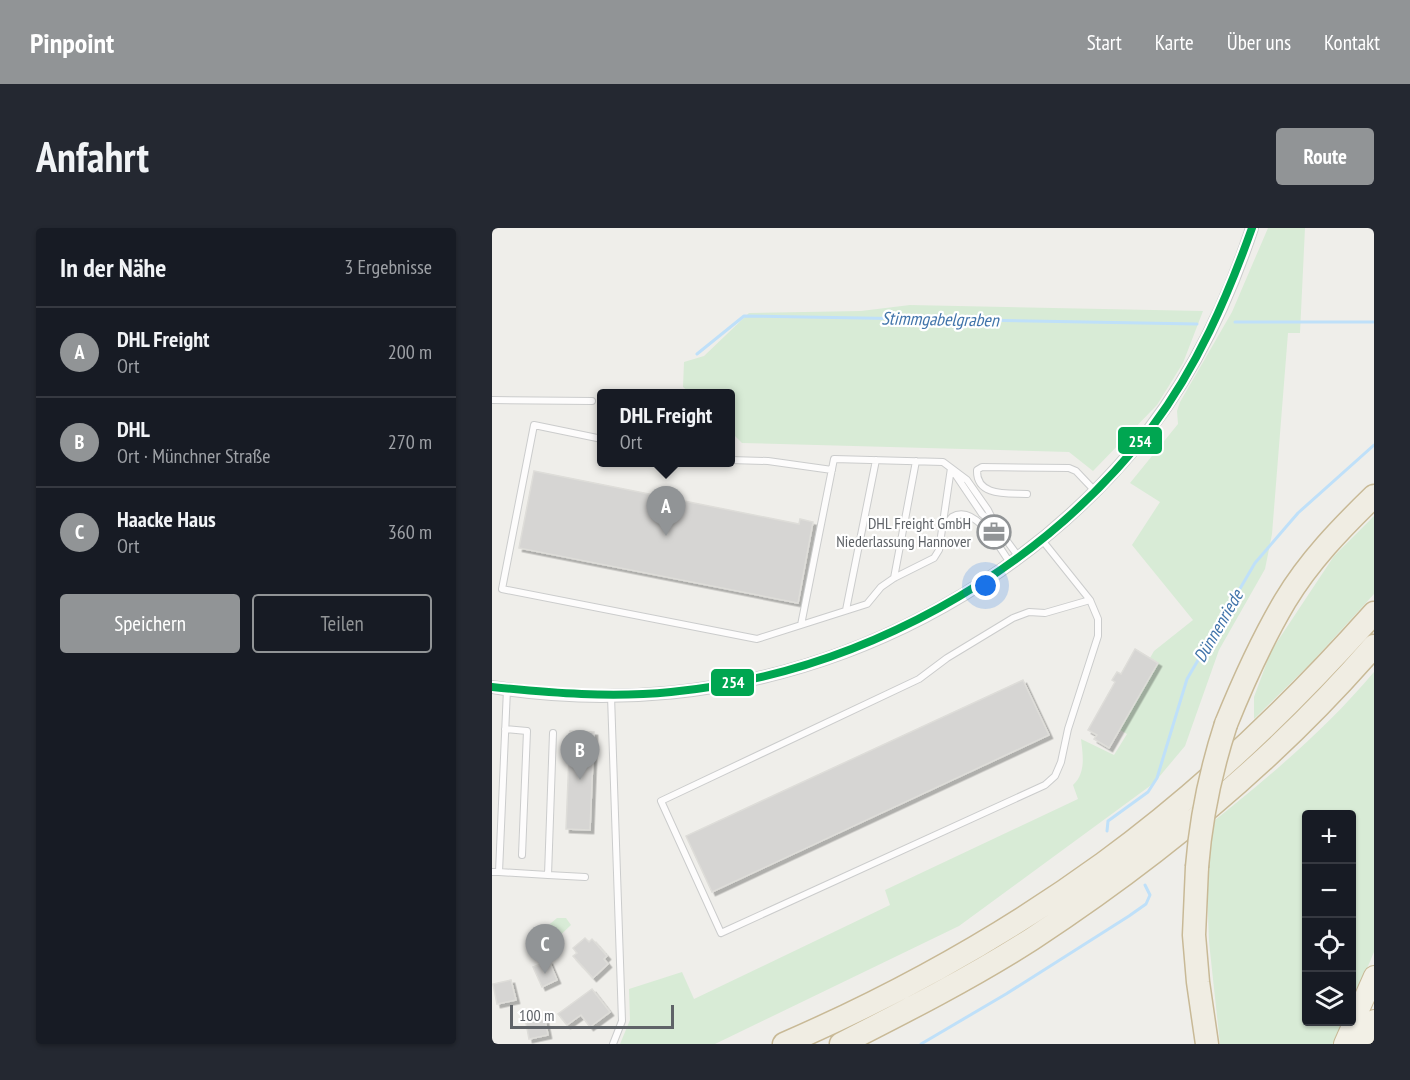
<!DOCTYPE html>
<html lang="de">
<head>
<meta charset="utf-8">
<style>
	:root { --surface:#171b24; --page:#242831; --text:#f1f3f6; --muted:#9ea1a6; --line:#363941; --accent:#919496 }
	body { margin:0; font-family:"PT Sans Narrow",sans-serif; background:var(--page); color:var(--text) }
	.controls { position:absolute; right:18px; bottom:18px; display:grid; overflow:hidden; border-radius:6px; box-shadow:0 2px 4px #0004 }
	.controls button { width:54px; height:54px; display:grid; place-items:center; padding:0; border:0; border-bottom:2px solid var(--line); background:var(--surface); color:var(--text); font:30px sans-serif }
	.scale { position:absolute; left:18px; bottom:15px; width:164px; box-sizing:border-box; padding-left:6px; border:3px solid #5f6368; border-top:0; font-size:16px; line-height:21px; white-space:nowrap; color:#5f6368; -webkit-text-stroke:4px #fff; paint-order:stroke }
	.you { position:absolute; left:494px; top:358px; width:21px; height:21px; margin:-15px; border:4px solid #fff; border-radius:50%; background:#1a73e8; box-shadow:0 0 0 9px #1a73e833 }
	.badge { display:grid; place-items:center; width:39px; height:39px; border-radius:50%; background:var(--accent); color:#fff; font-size:20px; font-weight:700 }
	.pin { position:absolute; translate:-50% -50px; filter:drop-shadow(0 2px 3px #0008) }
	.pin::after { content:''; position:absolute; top:32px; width:21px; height:18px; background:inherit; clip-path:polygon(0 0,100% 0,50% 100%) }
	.popup { position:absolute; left:105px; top:161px; width:138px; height:78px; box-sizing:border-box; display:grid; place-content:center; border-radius:6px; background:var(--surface); filter:drop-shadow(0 2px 4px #0005); font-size:20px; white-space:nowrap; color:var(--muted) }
	.popup b { font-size:22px; color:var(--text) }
	.popup::after { content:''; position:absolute; left:50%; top:100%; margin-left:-12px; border:12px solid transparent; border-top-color:var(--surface) }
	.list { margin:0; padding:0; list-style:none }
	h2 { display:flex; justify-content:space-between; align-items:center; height:78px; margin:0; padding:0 24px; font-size:26px }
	h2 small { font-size:20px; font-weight:400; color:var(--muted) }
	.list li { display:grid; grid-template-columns:39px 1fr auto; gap:18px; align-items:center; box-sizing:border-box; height:90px; padding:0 24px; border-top:2px solid var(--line) }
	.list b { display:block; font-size:22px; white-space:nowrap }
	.list p { margin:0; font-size:20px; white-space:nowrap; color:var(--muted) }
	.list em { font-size:20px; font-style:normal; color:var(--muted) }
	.actions { display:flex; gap:12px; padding:18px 24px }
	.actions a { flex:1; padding:14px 0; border:2px solid var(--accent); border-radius:6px; text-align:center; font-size:21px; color:var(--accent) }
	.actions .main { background:var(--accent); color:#fff }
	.icon { flex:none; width:33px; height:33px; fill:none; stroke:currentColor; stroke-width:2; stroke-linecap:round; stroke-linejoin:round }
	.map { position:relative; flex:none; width:882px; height:816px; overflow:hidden; border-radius:6px }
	header { display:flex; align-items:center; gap:36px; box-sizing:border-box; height:84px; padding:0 30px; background:var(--accent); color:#fff }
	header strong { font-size:28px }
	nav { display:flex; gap:33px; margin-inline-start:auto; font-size:21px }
	.intro { display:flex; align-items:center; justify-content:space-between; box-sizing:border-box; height:144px; padding:0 36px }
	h1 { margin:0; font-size:42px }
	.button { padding:15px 27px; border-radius:6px; background:var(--accent); color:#fff; font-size:21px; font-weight:700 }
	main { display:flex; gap:36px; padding:0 36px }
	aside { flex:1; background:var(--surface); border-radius:6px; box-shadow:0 2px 4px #0004 }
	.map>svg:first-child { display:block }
</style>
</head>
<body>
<header>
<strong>Pinpoint</strong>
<nav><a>Start</a><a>Karte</a><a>Über uns</a><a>Kontakt</a></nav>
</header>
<div class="intro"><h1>Anfahrt</h1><a class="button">Route</a></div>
<main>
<aside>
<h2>In der Nähe<small>3 Ergebnisse</small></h2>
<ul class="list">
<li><span class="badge">A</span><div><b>DHL Freight</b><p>Ort</p></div><em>200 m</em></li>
<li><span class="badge">B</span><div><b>DHL</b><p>Ort · Münchner Straße</p></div><em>270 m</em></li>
<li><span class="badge">C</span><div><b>Haacke Haus</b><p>Ort</p></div><em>360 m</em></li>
</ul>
<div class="actions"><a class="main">Speichern</a><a>Teilen</a></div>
</aside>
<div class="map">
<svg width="882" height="816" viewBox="0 0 882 816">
	<defs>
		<filter id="shadow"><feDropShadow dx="3.5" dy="3.5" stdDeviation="0" flood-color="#0004"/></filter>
	</defs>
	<rect width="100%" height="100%" fill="#efeeea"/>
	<!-- green -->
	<path fill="#d8ebd6" d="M 776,0 L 813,0 L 808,105 L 796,105 L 780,306 L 773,341 L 727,422 L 693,518 L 662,555 L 467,698 L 223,816 L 128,816 L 138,792 L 137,761 L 190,744 L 202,771 L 398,677 L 393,662 L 586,571 L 581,557 C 594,545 591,528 589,511 L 622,527 L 635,506 L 628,502 L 666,435 L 658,430 L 662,423 L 701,392 L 640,317 L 668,274 L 638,255 L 686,196 L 685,183 L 688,174 L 740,84 Z
		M 418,77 L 711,83 L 691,135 L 665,177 L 601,243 L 577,224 L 250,215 L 239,204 L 238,166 L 198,165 L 191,159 L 192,134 L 212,128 L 257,85 L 369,83 Z
		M 882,288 L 882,366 L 820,434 L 762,491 L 762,469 L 779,423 L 842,328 Z
		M 882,444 L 882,724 L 860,776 L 860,586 L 814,586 L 814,794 L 852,794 L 842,816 L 728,816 L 717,714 L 714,632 L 718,596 C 777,549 834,501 882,444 Z
		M 65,690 L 74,690 L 79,697 L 58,717 L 41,721 L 35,713 L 40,707 L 47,705 Z"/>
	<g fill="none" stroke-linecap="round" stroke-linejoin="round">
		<!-- stream -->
		<path stroke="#bfe0f9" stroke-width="3" d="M 743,94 L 882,94
			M 205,126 L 252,88 L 705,96
			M 615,603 L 616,593 L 656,564 L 665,550 L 695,451 L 763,335 L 806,285 L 882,217
			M 429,816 L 514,766 L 637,688 L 654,676 L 658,667 L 653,657"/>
	</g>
	<!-- building -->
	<path fill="#d6d5d3" stroke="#deddd9" stroke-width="1.5" filter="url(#shadow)" d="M 42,243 L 307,296 L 308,291 L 321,294 L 306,375 L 27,320 Z
		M 643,421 L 666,435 L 617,520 L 602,511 L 605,507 L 596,502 L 623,454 L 620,452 L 625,444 L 629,446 Z
		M 531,452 L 557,507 L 220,664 L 194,608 Z
		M 78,503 L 102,504 L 98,602 L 74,601 Z
		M 93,710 L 97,714 L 100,711 L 115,728 L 112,731 L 116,736 L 101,750 L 81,728 L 85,725 L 81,720 Z
		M 57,733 L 65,752 L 50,759 L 41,739 Z
		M 19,752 L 24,772 L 5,776 L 1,756 Z
		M 100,761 L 118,784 L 98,799 L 89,787 L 75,797 L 66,786 Z
		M 53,792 L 56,807 L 37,811 L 34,795 Z"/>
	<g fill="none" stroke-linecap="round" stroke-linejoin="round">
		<!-- service casing -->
		<g stroke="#cbcccc" stroke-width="8">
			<path id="service" d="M 0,172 L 100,173
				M 110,211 L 42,197 L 10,361 L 265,411 L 309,397
				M 238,232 L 276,233 L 340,242
				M 459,240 L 447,322 L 442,330 L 402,350 L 389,359 L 375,376 L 309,397 L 342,231 L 451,234 L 475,252 L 496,282 L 504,298 L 526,328
				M 461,243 L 490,286 L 502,296
				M 535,266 C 516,265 484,269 485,242 L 490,239 L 577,240 L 584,243 L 602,262
				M 451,300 C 454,297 457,292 460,289 C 483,275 508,320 518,335
				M 550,312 L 598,372 L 553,385 L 537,384 L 521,390 L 455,430 L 427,451 L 169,573 L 229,705 L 553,557 L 563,548 L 569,534 L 576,501 L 606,408 L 606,391 L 598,372
				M 402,350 L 424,233
				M 354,382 L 384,232
				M 119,468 L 130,793 L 121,816
				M 13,501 L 35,503 L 30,627
				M 0,644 L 7,644 L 15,461
				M 7,644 L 56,647 L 61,505
				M 56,647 L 93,649"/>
		</g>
		<!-- minor casing -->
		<g stroke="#cbcccc" stroke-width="14">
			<path id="minor" d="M 0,459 C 240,498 484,407 641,222 C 695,158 734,79 760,0"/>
		</g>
		<!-- trunk casing -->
		<g stroke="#c8b996" stroke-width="22">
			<path id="trunk" d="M 852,816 L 882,748
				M 871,816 L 882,792"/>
		</g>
		<!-- motorway casing -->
		<g stroke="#c8b996" stroke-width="25">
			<path id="motorway" d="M 734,496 C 751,454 770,412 793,373 C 817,333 849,300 882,268
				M 705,639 L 702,707 L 706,754 L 715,816
				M 292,816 C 405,767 513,707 612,635 C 712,562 801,476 882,385
				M 349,816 C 414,783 479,750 540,711 C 665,629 784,531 882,418"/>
		</g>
		<!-- service -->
		<use href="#service" stroke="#fdfcfc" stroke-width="6"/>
		<!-- minor -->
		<use href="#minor" stroke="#fdfcfc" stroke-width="12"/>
		<!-- trunk -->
		<use href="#trunk" stroke="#f2f0e6" stroke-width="20"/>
		<!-- motorway -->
		<use href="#motorway" stroke="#f0ede3" stroke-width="22"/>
		<!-- motorway-bridge casing -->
		<g stroke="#c8b996" stroke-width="25" stroke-linecap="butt">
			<path id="motorway-bridge" d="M 705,639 C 709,588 718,545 734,496"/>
		</g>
		<!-- motorway-bridge -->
		<use href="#motorway-bridge" stroke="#f0ede3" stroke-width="22"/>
		<!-- bus-1 casing -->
		<g stroke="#fff" stroke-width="12">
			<path id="bus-1" d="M 0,459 C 60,465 119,470 179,464 C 365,446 546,347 660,199 C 705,139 735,70 760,0"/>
		</g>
		<!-- bus-1 -->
		<use href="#bus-1" stroke="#00a651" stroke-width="8"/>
	</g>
	<!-- icons -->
	<defs>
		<g id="office-ring" transform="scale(1.725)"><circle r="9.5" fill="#fff" stroke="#919496" stroke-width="1.5"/><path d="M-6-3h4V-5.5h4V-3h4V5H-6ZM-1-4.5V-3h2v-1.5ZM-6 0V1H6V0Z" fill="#919496"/></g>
	</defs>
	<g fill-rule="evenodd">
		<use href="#office-ring" x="502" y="304"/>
	</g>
	<g text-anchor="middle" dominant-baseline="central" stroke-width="4.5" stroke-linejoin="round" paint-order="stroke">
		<!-- poi labels -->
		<g font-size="16" fill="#5f6368" stroke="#fff" text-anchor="end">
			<text x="479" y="295">DHL Freight GmbH<tspan x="479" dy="18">Niederlassung Hannover</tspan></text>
		</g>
		<!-- water labels -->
		<g font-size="18" font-style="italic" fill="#4174aa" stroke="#fff">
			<text transform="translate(448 91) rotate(1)">Stimmgabelgraben</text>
			<text transform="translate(726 398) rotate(-60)">Dünnenriede</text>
		</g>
	</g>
	<g stroke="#fff" stroke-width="2">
		<rect x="625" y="198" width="46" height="29" rx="6" fill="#00a651"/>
		<rect x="218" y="440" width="45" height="29" rx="6" fill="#00a651"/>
	</g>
	<g font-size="16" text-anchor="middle" font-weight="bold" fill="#fff">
		<text x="648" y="219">254</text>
		<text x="241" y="460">254</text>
	</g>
</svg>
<div class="controls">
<button>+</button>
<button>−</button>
<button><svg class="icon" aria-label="locate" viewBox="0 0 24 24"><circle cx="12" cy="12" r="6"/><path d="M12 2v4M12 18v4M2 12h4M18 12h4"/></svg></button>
<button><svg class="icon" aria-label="layers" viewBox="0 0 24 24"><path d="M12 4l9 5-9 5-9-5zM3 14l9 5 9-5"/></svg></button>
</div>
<div class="scale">100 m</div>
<div class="you"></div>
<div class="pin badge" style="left:174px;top:308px">A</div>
<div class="popup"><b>DHL Freight</b>Ort</div>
<div class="pin badge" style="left:88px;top:552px">B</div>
<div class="pin badge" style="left:53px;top:746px">C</div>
</div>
</main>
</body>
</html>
